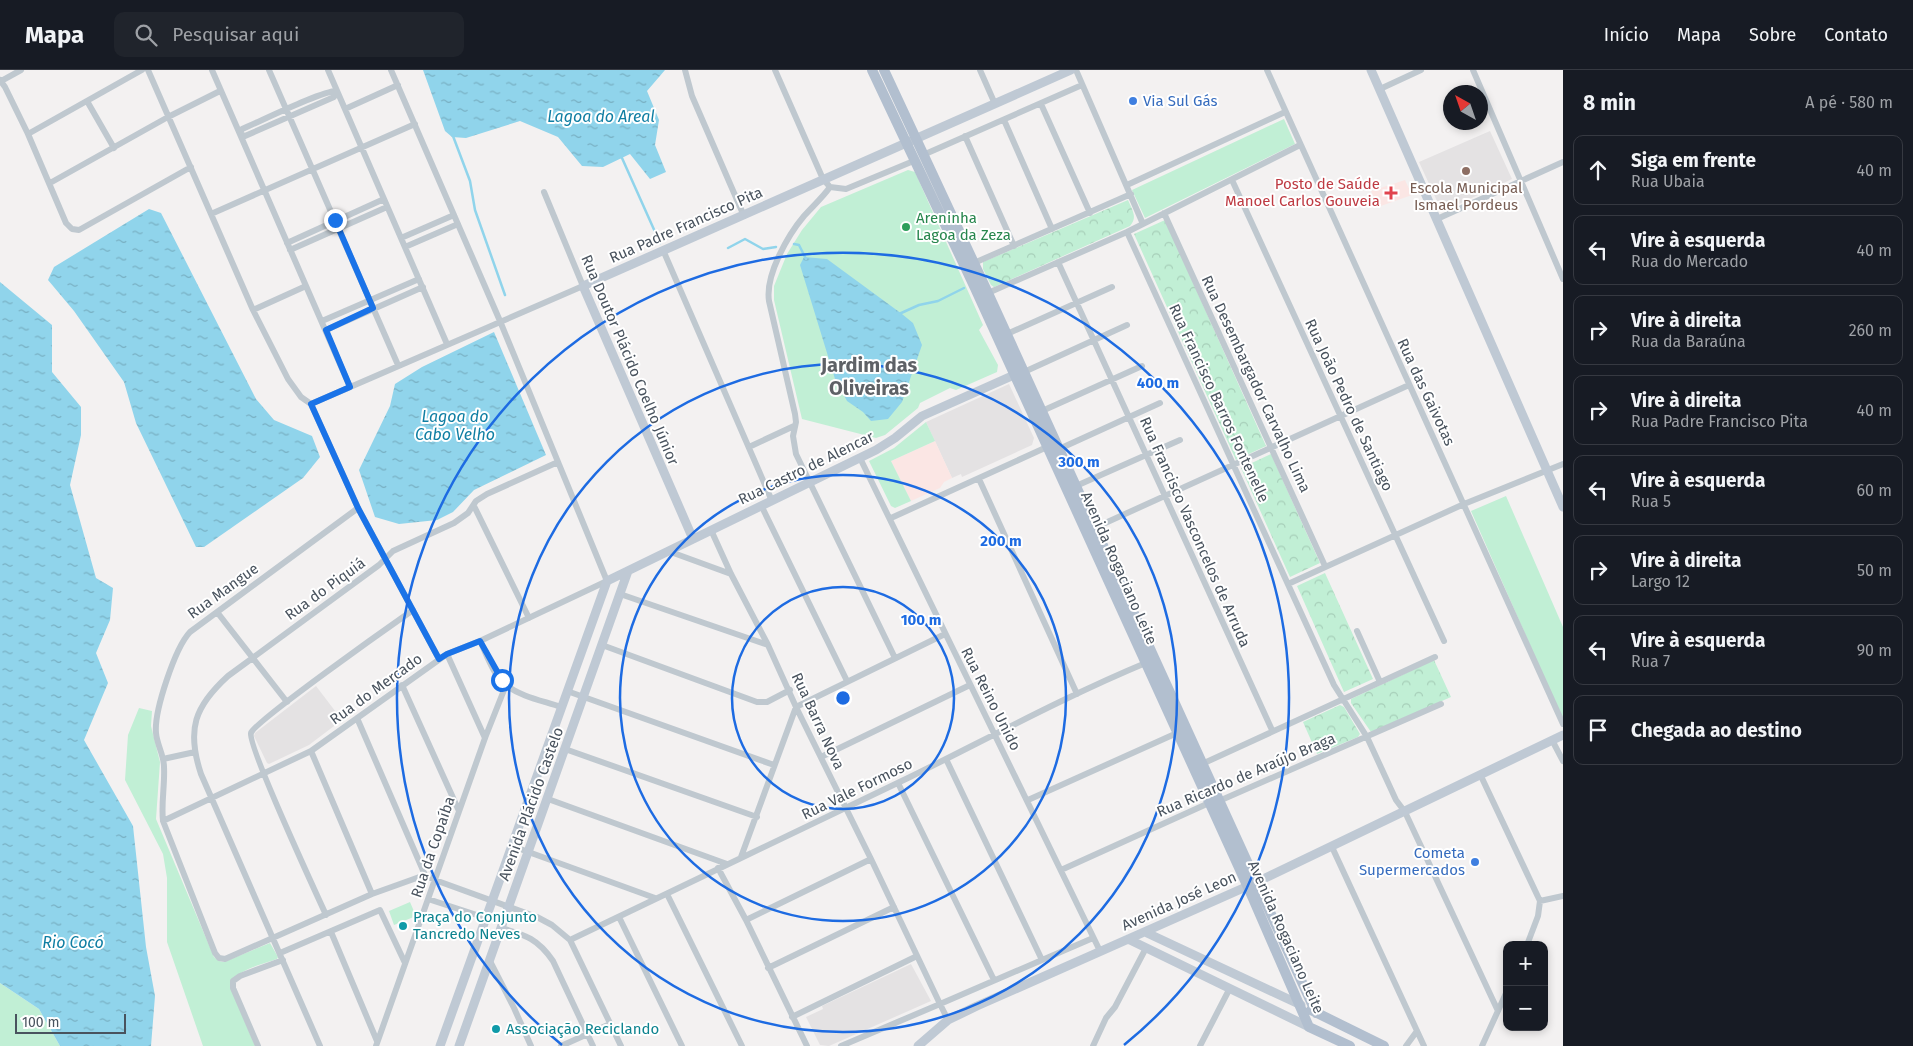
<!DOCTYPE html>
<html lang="pt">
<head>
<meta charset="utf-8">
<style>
	:root { --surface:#171b24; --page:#20242c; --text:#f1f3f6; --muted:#9ea1a6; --line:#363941 }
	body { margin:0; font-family:"Fira Sans",sans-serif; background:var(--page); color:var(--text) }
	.controls { position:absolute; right:15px; bottom:15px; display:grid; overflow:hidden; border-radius:10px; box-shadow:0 2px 8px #0003 }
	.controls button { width:45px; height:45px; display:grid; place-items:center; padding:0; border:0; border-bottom:1px solid var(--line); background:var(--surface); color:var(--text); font:25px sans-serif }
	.compass { position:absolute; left:1443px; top:15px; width:45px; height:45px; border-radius:50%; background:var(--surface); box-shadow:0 2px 8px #0003; rotate:320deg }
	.scale { position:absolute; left:15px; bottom:12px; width:111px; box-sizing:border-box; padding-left:5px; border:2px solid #49535e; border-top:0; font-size:14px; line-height:18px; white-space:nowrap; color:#49535e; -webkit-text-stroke:4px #fff; paint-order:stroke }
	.stop { position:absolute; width:15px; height:15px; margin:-11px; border:4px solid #1a73e8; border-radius:50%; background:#fff }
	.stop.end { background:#1a73e8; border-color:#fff; box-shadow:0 1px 5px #0008 }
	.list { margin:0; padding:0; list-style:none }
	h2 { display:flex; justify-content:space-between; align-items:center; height:65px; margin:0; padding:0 20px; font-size:21px }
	h2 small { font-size:16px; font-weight:400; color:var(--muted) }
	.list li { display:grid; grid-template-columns:32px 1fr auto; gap:15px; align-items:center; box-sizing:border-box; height:70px; margin:0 10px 10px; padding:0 10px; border:1px solid var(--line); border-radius:10px }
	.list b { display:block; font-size:19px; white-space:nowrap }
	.list p { margin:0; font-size:16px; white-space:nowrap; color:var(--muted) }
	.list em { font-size:16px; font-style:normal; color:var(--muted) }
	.icon { flex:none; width:28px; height:28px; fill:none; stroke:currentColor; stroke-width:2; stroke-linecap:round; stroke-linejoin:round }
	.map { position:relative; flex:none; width:1563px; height:976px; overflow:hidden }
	header { display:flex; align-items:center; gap:30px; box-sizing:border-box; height:70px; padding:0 25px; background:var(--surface); border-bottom:1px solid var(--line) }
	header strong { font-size:24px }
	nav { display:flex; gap:28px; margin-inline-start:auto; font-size:18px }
	.search { width:350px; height:45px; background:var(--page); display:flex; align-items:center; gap:12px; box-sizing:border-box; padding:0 18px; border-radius:10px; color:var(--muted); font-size:19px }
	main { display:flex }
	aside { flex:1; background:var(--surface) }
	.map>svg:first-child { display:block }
</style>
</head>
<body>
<header>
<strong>Mapa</strong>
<div class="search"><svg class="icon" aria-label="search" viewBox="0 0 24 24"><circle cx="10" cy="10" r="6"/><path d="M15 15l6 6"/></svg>Pesquisar aqui</div>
<nav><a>Início</a><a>Mapa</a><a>Sobre</a><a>Contato</a></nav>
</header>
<main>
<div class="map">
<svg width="1563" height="976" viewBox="0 0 1563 976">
	<defs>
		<pattern id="park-crowns" width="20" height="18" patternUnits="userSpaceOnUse" patternTransform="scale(1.25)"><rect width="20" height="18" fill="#c1efd5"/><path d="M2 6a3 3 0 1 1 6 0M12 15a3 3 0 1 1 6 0" fill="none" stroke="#a7cfb9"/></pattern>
		<pattern id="water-ripples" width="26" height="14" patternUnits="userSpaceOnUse" patternTransform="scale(1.25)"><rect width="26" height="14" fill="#90d4eb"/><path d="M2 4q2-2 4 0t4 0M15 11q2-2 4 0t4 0" fill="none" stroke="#78afc2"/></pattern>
	</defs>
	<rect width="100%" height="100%" fill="#f3f1f1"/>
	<!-- education -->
	<path fill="#e4e2e3" d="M 1490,61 L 1512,109 L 1442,142 L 1419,92 Z
		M 1009,314 L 1034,368 L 1032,375 L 962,407 L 961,404 L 952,408 L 926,352 Z
		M 316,616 L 342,650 L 309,675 L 269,694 L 267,693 L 254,666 L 255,663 Z
		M 911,894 L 931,931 L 829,976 L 820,975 L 806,947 L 823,939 L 822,936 Z"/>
	<!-- medical -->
	<path fill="#fbe6e4" d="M 1405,110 L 1412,125 L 1378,137 L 1371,121 Z
		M 935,371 L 952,408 L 944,412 L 940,418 L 911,431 L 891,391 Z"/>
	<!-- grass -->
	<path fill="#c1efd5" d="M 1284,49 L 1295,74 L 1145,148 L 1132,120 Z
		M 908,100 L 915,102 L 983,255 L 979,260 L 998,295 L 997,302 L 956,320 L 950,318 L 920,333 L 918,338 L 885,365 L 876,368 L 802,349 L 774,230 L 774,216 L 787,184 L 802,160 L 821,137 Z
		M 926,352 L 935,371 L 891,391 L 911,431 L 895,438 L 891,436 L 869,391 L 894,378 Z
		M 1506,426 L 1563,557 L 1563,650 L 1471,441 Z
		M 139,638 L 152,641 L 151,656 L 160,692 L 156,749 L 214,887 L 219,891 L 224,892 L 270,873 L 278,887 L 277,889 C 263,894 232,901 230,916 L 255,976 L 203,976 L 167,872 L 167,808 L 163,784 L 125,710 L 128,665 Z
		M 410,832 L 416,846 L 394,855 L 389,841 Z
		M 0,913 L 39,939 L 60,976 L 0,976 Z"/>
	<!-- park -->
	<path fill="url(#park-crowns)" d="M 1128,130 C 1132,140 1138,147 1130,156 L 994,217 L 991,215 L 983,199 L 983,192 Z
		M 1165,150 L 1266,376 L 1236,390 L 1134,164 Z
		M 1271,384 L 1320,493 L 1290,507 L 1241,398 Z
		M 1325,503 L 1373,609 L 1344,622 L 1297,516 Z
		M 1434,590 L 1451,627 L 1371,662 L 1351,633 L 1351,629 Z
		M 1340,635 L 1344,637 L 1360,664 L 1358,667 L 1317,684 L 1303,652 Z"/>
	<!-- water -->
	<path fill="url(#water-ripples)" d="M 423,0 L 665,0 L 647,21 L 659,50 L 655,75 L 666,102 L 650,109 L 630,84 L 603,97 L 582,96 L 558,67 L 520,51 L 466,68 L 452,67 L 445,61 Z
		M 149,139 L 161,143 L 256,329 L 274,350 L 312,366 L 320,387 L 303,408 L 204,477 L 196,477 L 136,353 L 124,312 L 74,241 L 48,210 L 54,197 Z
		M 804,187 L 827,189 L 902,244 L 913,253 L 922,275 L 902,332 L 888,349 L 871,351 L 863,342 L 847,331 L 835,309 L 800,195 Z
		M 0,212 L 52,255 L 52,302 L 81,337 L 81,365 L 70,415 L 96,508 L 113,518 L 110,550 L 96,583 L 108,613 L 84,670 L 133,756 L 146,877 L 155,926 L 151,976 L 60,976 L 39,939 L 0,913 Z
		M 494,262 L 546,385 L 474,420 L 453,442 L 437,450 L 399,454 L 375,447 L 359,400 L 390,336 L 395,314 L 422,297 Z"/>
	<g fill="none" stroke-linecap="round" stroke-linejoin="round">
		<!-- stream -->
		<path stroke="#90d4eb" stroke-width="2.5" d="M 453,66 L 470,111 L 475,140 L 505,225
			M 620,86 L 622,88 L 660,173
			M 794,174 L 799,175 L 806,189
			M 728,178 L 745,169 L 763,179 L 776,177
			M 899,244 L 919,235 L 938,231 L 964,218"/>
		<!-- street -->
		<path stroke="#bfc8cf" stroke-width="6" d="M 148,0 L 253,240 L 288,309 L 301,327 L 311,334
			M 212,0 L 350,317
			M 269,0 L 398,295
			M 328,0 L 447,274
			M 685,0 L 692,26 L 744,146
			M 775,0 L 823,109 L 830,117 C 823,127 813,136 804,146 C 788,165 765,205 769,231 L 795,344 L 796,352 L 793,366 L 796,384 L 895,588
			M 980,0 L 995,34
			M 1076,0 L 1143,154
			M 1267,0 L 1563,654
			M 1473,0 L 1563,209
			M 0,10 L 5,17 L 28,64 L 66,153 L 72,159 L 79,160 L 191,97
			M 1,11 L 21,0
			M 1380,19 L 1421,0
			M 87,31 L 114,78
			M 1041,34 L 1090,143
			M 345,39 L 398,15
			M 1004,50 L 1052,159
			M 28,64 L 142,0
			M 240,64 L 245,66 L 334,27 L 337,21
			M 240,64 L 242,59 C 259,52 323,20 337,21
			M 965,66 L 1014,176
			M 923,85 L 1082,15
			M 1232,110 L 1444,571
			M 50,113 L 168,47 L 220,21
			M 1127,115 L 1285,42
			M 830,117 L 846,119 L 916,90
			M 1164,143 L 1325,496
			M 211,144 L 415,54
			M 1437,149 L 1563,92
			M 1127,162 L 1334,615 L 1367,667 L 1396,730 L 1405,742 L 1498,941
			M 401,168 L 454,145
			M 287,173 L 384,129
			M 405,177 L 458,154
			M 290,180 L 387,137
			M 663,180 L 772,431
			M 1058,192 L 1272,660
			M 974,193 L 1131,124
			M 988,223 L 1127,162 L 1300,75
			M 253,240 L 306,216
			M 322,251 L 419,209
			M 326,260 L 423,217
			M 1007,264 L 1112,217
			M 1024,302 L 1127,255
			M 311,334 L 583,216 L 544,122
			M 311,334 L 358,438 L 439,589
			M 1042,341 L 1142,296
			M 749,377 L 794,356
			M 1059,379 L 1160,333
			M 860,388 L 1100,881
			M 979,409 L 1077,624
			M 1076,416 L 1180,370
			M 761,435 L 847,611
			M 474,436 L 529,548
			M 358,438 L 190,562 C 175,578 154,641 156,663 C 157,675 164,685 164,697 C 165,715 161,733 163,751 L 215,883 L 219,888 L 225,889 L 372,824 L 425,805 L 435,810 L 537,847 L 552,855 L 570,870 L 621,976
			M 891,448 L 1047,377
			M 1092,459 L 1409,315
			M 711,460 L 731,504 L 768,575 L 796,637 L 871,789 L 940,934 L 1093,868
			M 668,481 L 731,504
			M 1288,514 L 1464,434 L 1563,394
			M 620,524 L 768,575
			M 217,542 L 287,632
			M 1357,561 L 1380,612
			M 480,571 C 487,585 493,605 506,615 C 521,627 544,631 561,637
			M 602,575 L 757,632 L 767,632 L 790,620
			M 447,584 L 485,668
			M 402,615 L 459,741
			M 567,621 L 774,695
			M 357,648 L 425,805
			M 1552,670 L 1563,691
			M 565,679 L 757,747
			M 311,681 L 372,824
			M 821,687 L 970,615
			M 163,689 L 195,682
			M 946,689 L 1042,890
			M 1202,694 L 1435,587
			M 1480,704 L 1540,831 L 1538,846 L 1527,875
			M 898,713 L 994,910
			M 548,729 L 727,794
			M 1028,730 L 1177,663
			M 163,751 L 311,681 L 447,584 L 480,571 L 607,511 L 500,251 L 391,0
			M 512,776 L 655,828
			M 1332,777 L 1424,976
			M 741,787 L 796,637 L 945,564
			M 718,798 L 746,850 L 807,976
			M 1061,800 L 1209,733 L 1219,731 L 1441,634
			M 667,824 L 742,976
			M 428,829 L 486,848
			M 1540,831 L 1563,826
			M 326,845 C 316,823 247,674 251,663 C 254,652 393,554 413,540
			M 619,847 L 682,976
			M 746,850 L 871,789
			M 501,858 C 526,865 538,869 553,891 L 593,976
			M 331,862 L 377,971
			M 570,870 C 683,815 797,762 910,707 C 989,668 1066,626 1148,592
			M 280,883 L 380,840 L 405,893
			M 490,891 L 514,938 L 531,976
			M 768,898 L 894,837
			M 792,947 L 917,886
			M 258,976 L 233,918 L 233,911 L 240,906 L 283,890
			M 320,976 L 201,704 C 186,659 195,636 228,606 L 379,495 L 393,481 L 454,453 L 468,443 L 476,431 L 487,424 L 558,392
			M 376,976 L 485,668 L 506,615
			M 561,976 L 610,954
			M 841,976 L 940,934 L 948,950
			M 1093,976 L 1106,948 L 1115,937 L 1146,878
			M 1200,976 L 1230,918
			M 1406,976 L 1417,961
			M 1482,976 L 1507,921"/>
		<!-- secondary -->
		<path stroke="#bfc9d4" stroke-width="9" d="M 1371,0 L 1563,437
			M 693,469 L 583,216 L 1071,0
			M 1145,862 L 1301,935
			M 1128,869 L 1309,957
			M 440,976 L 607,511 L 876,380 L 895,368 L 922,346 L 1014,305
			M 459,976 L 628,501
			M 918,976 L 948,950 L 977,936 L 1257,812 L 1563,665"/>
		<!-- primary -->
		<path stroke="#b2bfcf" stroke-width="10" d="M 872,0 L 975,218 L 1251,824 L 1309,957 L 1350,976
			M 884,0 L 988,223 L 1316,943
			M 1311,940 L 1384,976"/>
	</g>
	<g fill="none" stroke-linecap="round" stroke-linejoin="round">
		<!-- route -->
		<path stroke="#1a73e8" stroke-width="6" d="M 335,150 L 373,238 L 326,260 L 350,317 L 311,334 L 358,438 L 439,589 L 447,584 L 480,571 L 502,610"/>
	</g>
	<!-- distance rings -->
	<g fill="none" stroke="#1d6be2" stroke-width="2.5">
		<circle cx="843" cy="628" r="111"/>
		<circle cx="843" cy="628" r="223"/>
		<circle cx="843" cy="628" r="334"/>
		<path d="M562 975A446 446 0 1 1 1124 975"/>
	</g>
	<!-- markers -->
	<g fill="#3f7fe0" stroke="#fff" stroke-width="2">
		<circle cx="1133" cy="31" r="5"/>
		<circle cx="1475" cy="792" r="5"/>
	</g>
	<circle fill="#8d6e63" stroke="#fff" stroke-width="2" cx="1466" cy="101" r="5"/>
	<path fill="#e0444e" stroke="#fff" stroke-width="2" d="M1388.5 115.5h5v5h5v5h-5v5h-5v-5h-5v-5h5z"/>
	<circle fill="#2e9e5b" stroke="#fff" stroke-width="2" cx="906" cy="157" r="5"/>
	<g fill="#0f9aa8" stroke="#fff" stroke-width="2">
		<circle cx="403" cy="856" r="5"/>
		<circle cx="496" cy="959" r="5"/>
	</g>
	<g text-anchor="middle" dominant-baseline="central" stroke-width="4" stroke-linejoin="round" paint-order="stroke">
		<!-- shop labels -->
		<g font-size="15" fill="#366cbe" stroke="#fff" text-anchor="start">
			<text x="1143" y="31">Via Sul Gás</text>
			<text x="1465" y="783" text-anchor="end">Cometa<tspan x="1465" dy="17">Supermercados</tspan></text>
		</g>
		<!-- health labels -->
		<g font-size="15" fill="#be3a42" stroke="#fff" text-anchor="end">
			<text x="1380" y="114">Posto de Saúde<tspan x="1380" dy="17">Manoel Carlos Gouveia</tspan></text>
		</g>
		<!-- education labels -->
		<g font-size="15" fill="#785e54" stroke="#fff">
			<text x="1466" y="118">Escola Municipal<tspan x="1466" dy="17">Ismael Pordeus</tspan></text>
		</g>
		<!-- leisure labels -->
		<g font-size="15" fill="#27864d" stroke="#fff" text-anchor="start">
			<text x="916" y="148">Areninha<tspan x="916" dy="17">Lagoa da Zeza</tspan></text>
		</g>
		<!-- street labels -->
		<g font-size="15" fill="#49535e" stroke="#fff">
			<text transform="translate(686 155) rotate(-24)">Rua Padre Francisco Pita</text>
			<text transform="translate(630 290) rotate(67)">Rua Doutor Plácido Coelho Júnior</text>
			<text transform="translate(1256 314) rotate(65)">Rua Desembargador Carvalho Lima</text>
			<text transform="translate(1426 322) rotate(65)">Rua das Gaivotas</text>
			<text transform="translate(1219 333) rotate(65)">Rua Francisco Barros Fontenelle</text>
			<text transform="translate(1349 335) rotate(65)">Rua João Pedro de Santiago</text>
			<text transform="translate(806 398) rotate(-26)">Rua Castro de Alencar</text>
			<text transform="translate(1195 462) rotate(66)">Rua Francisco Vasconcelos de Arruda</text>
			<text transform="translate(1119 498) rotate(66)">Avenida Rogaciano Leite</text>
			<text transform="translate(325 519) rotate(-36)">Rua do Piquiá</text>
			<text transform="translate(223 521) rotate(-36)">Rua Mangue</text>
			<text transform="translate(376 619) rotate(-36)">Rua do Mercado</text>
			<text transform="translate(991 629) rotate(63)">Rua Reino Unido</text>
			<text transform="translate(818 651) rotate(65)">Rua Barra Nova</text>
			<text transform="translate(1246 705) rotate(-23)">Rua Ricardo de Araújo Braga</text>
			<text transform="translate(857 719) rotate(-26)">Rua Vale Formoso</text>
			<text transform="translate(531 734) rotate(-70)">Avenida Plácido Castelo</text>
			<text transform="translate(433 777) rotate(-71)">Rua da Copaíba</text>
			<text transform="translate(1179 831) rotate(-24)">Avenida José Leon</text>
			<text transform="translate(1286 867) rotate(66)">Avenida Rogaciano Leite</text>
		</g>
		<!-- culture labels -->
		<g font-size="15" fill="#0d838f" stroke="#fff" text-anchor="start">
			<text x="413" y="847">Praça do Conjunto<tspan x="413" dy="17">Tancredo Neves</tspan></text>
			<text x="506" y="959">Associação Reciclando</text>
		</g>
		<!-- water labels -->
		<g font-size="16" font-style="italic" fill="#0f7ea3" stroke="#fff">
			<text x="601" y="46">Lagoa do Areal</text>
			<text x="455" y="346">Lagoa do<tspan x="455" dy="18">Cabo Velho</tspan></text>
			<text x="73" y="872">Rio Cocó</text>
		</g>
		<!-- district labels -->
		<g font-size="20" font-weight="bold" fill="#5e6166" stroke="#fff">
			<text x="869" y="295">Jardim das<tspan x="869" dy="23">Oliveiras</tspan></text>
		</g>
	</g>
	<circle cx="843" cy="628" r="8" fill="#1d6be2" stroke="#fff" stroke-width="2.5"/>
	<g font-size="15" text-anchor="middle" font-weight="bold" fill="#1d6be2" stroke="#fff" stroke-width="4" stroke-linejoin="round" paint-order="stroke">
		<text x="1158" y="318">400 m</text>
		<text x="1079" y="397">300 m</text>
		<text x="1001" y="476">200 m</text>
		<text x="921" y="555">100 m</text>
	</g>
</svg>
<div class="controls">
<button>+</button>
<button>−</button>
</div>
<svg class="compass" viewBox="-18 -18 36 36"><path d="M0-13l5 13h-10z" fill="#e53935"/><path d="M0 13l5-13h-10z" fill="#9ea1a6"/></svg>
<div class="scale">100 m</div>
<div class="stop" style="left:502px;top:610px"></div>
<div class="stop end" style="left:335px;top:150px"></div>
</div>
<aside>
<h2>8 min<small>A pé · 580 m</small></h2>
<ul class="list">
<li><svg class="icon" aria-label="ahead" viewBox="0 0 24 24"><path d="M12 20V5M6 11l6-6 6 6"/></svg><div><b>Siga em frente</b><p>Rua Ubaia</p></div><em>40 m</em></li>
<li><svg class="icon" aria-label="left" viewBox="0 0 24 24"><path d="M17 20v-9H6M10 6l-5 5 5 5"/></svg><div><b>Vire à esquerda</b><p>Rua do Mercado</p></div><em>40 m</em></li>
<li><svg class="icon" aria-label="right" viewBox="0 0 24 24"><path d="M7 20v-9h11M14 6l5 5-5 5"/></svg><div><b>Vire à direita</b><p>Rua da Baraúna</p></div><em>260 m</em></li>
<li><svg class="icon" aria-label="right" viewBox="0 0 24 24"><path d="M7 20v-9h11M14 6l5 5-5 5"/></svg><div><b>Vire à direita</b><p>Rua Padre Francisco Pita</p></div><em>40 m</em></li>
<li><svg class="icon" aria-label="left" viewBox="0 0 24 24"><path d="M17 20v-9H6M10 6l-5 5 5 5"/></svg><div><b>Vire à esquerda</b><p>Rua 5</p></div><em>60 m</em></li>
<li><svg class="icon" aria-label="right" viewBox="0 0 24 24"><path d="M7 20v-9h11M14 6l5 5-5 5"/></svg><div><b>Vire à direita</b><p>Largo 12</p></div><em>50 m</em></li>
<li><svg class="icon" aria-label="left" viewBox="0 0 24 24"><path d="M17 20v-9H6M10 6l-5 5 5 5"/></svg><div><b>Vire à esquerda</b><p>Rua 7</p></div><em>90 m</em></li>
<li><svg class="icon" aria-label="arrive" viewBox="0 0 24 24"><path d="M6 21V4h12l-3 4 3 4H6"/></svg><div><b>Chegada ao destino</b></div></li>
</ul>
</aside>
</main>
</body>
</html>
